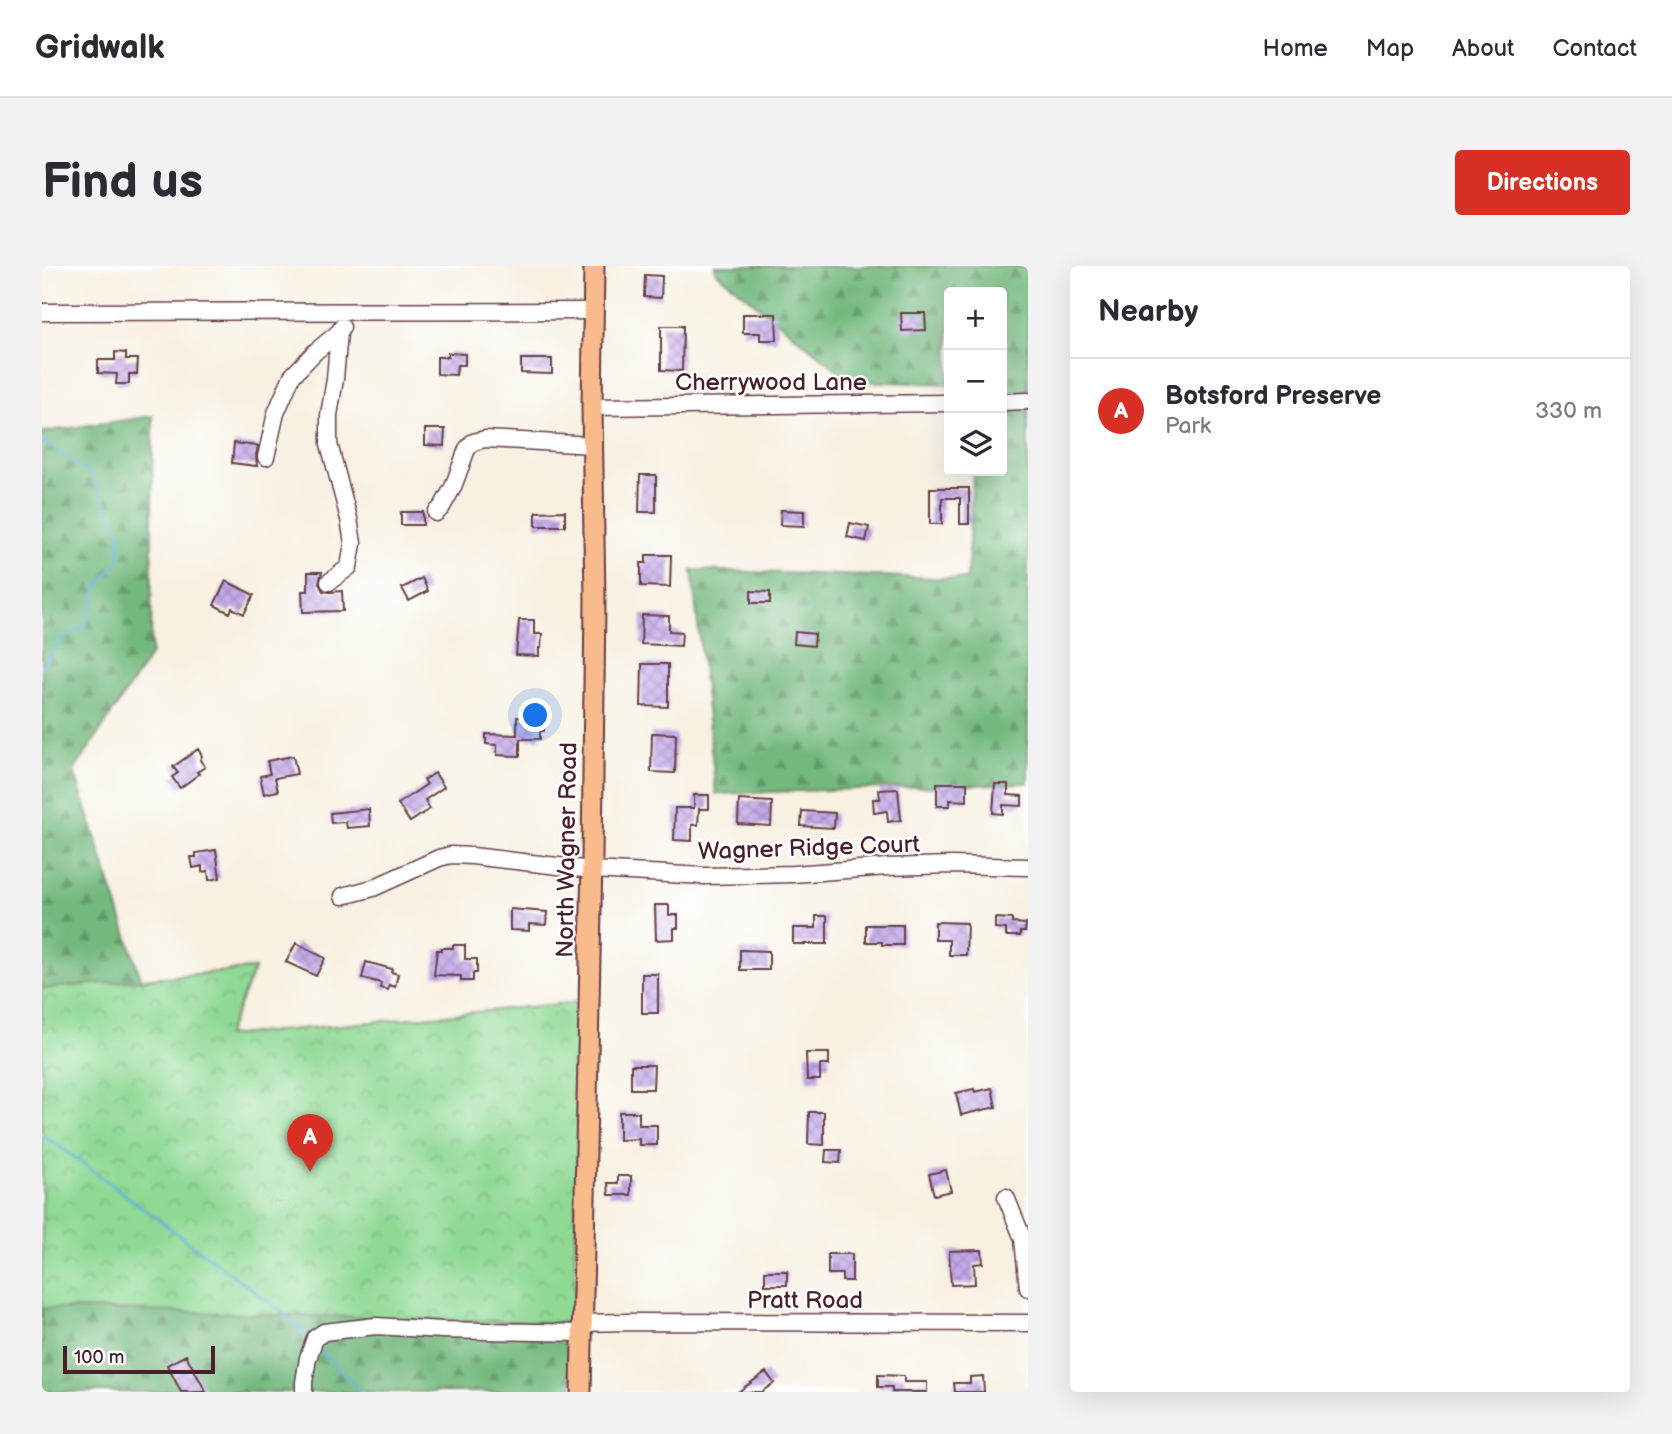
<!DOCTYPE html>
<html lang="en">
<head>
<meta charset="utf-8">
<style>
	:root { --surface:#fff; --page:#f2f2f3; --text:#2b2b33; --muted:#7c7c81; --line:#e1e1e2; --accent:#d93025 }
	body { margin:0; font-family:"Balsamiq Sans",sans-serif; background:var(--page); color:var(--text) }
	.controls { position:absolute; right:21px; top:21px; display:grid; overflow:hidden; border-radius:7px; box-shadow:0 7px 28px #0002 }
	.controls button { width:63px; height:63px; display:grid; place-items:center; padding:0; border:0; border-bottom:2px solid var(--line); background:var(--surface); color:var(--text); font:35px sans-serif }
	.scale { position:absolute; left:21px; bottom:18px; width:152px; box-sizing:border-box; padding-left:7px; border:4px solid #4a1f2b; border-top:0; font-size:19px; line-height:24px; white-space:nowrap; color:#4a1f2b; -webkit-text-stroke:5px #fff; paint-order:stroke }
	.you { position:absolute; left:494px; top:450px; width:24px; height:24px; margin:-18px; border:5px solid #fff; border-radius:50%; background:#1a73e8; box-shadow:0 0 0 10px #1a73e833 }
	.badge { display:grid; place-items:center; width:46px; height:46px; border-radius:50%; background:var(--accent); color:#fff; font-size:23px; font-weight:700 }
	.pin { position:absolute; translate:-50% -58px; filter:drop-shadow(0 2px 4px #0008) }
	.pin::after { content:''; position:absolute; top:37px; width:24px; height:21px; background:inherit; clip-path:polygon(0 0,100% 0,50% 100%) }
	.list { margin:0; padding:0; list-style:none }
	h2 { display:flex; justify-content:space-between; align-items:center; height:91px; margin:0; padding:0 28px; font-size:30px }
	h2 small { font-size:23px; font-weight:400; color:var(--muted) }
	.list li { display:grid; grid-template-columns:46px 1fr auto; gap:21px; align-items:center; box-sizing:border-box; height:105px; padding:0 28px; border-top:2px solid var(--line) }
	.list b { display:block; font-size:26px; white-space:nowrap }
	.list p { margin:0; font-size:23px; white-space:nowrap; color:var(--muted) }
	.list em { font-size:23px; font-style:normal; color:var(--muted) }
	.icon { flex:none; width:38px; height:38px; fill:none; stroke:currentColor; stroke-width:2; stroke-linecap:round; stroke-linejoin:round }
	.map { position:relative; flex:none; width:986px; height:1126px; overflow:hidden; border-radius:7px }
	header { display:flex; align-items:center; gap:42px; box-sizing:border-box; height:98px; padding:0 35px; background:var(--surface); border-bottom:2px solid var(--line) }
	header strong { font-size:33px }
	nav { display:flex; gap:38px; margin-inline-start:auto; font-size:24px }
	.intro { display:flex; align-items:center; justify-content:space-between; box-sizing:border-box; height:168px; padding:0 42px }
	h1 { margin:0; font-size:49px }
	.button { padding:18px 32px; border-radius:7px; background:var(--accent); color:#fff; font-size:24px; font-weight:700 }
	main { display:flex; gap:42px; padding:0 42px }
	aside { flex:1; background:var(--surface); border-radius:7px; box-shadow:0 7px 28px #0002 }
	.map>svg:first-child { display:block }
</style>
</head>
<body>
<header>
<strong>Gridwalk</strong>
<nav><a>Home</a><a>Map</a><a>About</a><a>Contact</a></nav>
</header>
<div class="intro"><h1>Find us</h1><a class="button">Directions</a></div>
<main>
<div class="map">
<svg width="986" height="1126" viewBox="0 0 986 1126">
	<defs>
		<pattern id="forest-firs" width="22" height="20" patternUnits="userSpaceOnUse" patternTransform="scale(1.75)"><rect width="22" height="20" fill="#73b97e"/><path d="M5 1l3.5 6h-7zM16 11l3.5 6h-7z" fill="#609667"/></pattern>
		<pattern id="park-crowns" width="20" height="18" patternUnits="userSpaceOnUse" patternTransform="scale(1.75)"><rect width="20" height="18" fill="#8fd994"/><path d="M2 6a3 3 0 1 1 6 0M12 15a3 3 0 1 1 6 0" fill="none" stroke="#7dba80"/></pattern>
		<pattern id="building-cross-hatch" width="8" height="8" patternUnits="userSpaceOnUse" patternTransform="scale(1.75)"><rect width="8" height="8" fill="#c4a9ea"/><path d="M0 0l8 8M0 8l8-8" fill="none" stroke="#a189be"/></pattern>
	</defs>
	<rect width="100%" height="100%" fill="#fff"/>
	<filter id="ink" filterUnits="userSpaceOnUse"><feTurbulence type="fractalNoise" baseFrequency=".0143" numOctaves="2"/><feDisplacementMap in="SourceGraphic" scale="14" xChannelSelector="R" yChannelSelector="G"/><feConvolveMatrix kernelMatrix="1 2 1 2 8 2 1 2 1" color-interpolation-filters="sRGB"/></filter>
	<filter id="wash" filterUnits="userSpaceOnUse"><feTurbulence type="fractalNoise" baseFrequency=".00686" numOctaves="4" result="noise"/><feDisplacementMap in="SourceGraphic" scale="28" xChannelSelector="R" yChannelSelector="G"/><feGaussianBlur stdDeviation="1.57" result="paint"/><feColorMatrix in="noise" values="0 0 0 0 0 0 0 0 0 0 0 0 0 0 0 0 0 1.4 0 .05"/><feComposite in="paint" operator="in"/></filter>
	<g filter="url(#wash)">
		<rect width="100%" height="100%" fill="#f8f1e2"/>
		<!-- forest -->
		<path fill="url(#forest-firs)" stroke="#5e6c54" stroke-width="2" d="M 673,0 L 986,0 L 986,517 L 674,528 L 650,304 L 925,313 L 931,205 L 960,205 L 960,26 L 907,26 L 907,118 L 809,115 L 673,5 Z
			M 111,150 L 109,388 L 32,505 L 99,713 L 212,703 L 184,770 L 538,736 L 530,1126 L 0,1126 L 0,166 Z"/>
		<!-- park -->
		<path fill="url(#park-crowns)" stroke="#6c7c60" stroke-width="2" d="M 212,703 L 184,770 L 538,736 L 532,1057 L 0,1042 L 0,723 Z"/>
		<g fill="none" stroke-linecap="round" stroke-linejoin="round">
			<!-- stream -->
			<path stroke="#59b1d6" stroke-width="2.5" d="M 0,174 L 48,208 L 78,266 L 77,295 L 55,321 L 43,361 L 19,372 L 0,401
				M 0,869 L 38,895 L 243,1048 L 268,1072
				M 277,1082 L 318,1126"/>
		</g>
		<g id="blocks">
			<!-- building -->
			<path fill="url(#building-cross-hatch)" d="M 603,9 L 620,10 L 619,32 L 602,31 Z
				M 859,47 L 883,47 L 884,64 L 860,65 Z
				M 701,48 L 734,48 L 735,74 L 718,74 L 718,67 L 701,67 Z
				M 619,60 L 641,60 L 640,105 L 619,104 Z
				M 73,86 L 84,87 L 84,93 L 96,93 L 95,108 L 87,108 L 87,118 L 74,118 L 75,108 L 56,107 L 56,94 L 73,94 Z
				M 406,87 L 423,88 L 423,99 L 415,99 L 414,109 L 395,108 L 395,91 L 406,91 Z
				M 479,93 L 510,93 L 510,108 L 479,107 Z
				M 383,163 L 403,163 L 402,180 L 383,179 Z
				M 192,177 L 216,180 L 214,189 L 215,200 L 190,197 Z
				M 598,209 L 614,209 L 614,246 L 597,246 Z
				M 888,222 L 927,222 L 927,258 L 918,258 L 918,232 L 900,232 L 900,258 L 888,258 Z
				M 739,244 L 762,245 L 762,260 L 738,259 Z
				M 523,245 L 523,260 L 494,260 L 494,246 Z
				M 359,246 L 381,246 L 381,259 L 359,259 Z
				M 808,257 L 827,261 L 824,275 L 805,271 Z
				M 604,289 L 629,289 L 628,321 L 599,320 L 599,297 L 604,297 Z
				M 266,306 L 280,306 L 277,317 L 281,325 L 288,326 L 300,325 L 301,345 L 261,346 L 260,325 L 266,325 Z
				M 380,312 L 386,325 L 367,335 L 360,322 Z
				M 184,315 L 212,329 L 202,348 L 190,342 L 188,347 L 172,339 Z
				M 709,325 L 728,326 L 728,337 L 709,337 Z
				M 600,349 L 627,350 L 627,365 L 640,366 L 639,380 L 599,378 Z
				M 477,354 L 492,354 L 492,368 L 500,368 L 499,382 L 497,382 L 497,390 L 474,389 Z
				M 753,366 L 773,368 L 772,380 L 752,378 Z
				M 600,398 L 626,398 L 626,441 L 599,440 Z
				M 475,451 L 502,451 L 502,465 L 498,465 L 498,473 L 478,473 L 478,490 L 455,489 L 455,479 L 444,478 L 444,468 L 475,469 Z
				M 610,467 L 634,468 L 633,507 L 609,506 Z
				M 156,483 L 160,490 L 158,494 L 163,501 L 155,506 L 157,508 L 138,522 L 130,511 L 136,507 L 131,501 Z
				M 251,490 L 255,508 L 233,512 L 236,525 L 222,528 L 218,510 L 228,508 L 225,495 Z
				M 393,507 L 402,521 L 383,534 L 388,543 L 368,556 L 356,538 L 385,518 L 382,514 Z
				M 895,517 L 925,517 L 925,535 L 908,534 L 908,540 L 895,540 Z
				M 953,518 L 966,518 L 966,529 L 980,530 L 980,540 L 961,539 L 961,548 L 951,547 Z
				M 856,523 L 859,554 L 846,556 L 845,545 L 832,547 L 831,533 L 838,533 L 837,524 Z
				M 652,529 L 667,529 L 667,543 L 657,543 L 656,559 L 650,559 L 650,575 L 632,574 L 633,542 L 652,542 Z
				M 697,534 L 730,536 L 729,560 L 696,558 Z
				M 327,543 L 328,560 L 305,562 L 304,556 L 289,557 L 288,547 Z
				M 760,545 L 793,547 L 792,562 L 759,560 Z
				M 174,584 L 178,612 L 167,614 L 166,605 L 160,606 L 160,600 L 151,602 L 149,591 L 154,591 L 154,587 Z
				M 613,639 L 627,639 L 627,649 L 636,649 L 636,662 L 632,662 L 632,673 L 614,674 Z
				M 468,643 L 505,646 L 504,659 L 487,658 L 487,665 L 468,664 Z
				M 774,650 L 785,650 L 785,678 L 751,678 L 751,662 L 774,662 Z
				M 953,652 L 970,653 L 970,657 L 984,658 L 983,666 L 978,666 L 978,670 L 964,670 L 964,663 L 953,662 Z
				M 893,656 L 925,657 L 924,689 L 907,689 L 907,674 L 893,674 Z
				M 824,659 L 861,659 L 861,679 L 840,679 L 840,676 L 824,676 Z
				M 254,677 L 283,692 L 274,710 L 244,696 Z
				M 411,679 L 423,679 L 423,693 L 435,693 L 435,707 L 431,707 L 431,715 L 419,715 L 419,710 L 392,709 L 395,684 L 399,684 L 399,682 L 411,682 Z
				M 698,684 L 727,685 L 727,704 L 698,704 Z
				M 324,696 L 350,703 L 349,706 L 356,708 L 353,721 L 347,719 L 346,724 L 338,722 L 339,717 L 320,712 Z
				M 600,708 L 616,708 L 616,747 L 600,747 Z
				M 764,787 L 787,787 L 787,799 L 778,799 L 778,814 L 765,814 Z
				M 589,799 L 612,799 L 611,823 L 589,823 Z
				M 950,822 L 954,841 L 919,849 L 914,827 L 932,823 L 933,826 Z
				M 577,846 L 597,846 L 597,859 L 615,859 L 615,879 L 597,879 L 597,873 L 577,874 Z
				M 767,846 L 782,846 L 782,879 L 766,878 Z
				M 784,884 L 799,884 L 798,897 L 783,896 Z
				M 904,904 L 909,925 L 892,929 L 887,908 Z
				M 576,910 L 589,910 L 589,929 L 567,929 L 566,917 L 576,917 Z
				M 940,984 L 941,997 L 932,998 L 933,1018 L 909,1019 L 907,985 Z
				M 786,988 L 810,988 L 810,1015 L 800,1015 L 800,1008 L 786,1008 Z
				M 723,1005 L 745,1005 L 745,1019 L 723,1019 Z
				M 144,1089 L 164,1126 L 139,1126 L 125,1099 Z
				M 724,1106 L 732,1117 L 719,1126 L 696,1126 Z
				M 836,1109 L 862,1110 L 862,1116 L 885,1116 L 885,1126 L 850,1126 L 850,1121 L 836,1121 Z
				M 941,1110 L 942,1126 L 913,1126 L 912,1117 L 928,1117 L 928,1111 Z"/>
		</g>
	</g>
	<g filter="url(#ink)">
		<use href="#blocks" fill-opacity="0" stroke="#643e46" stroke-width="2"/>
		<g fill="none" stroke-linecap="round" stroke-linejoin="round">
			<!-- minor casing -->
			<g stroke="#643e46" stroke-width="19">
				<path id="minor" d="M 0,46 L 551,45
					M 960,136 L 986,135
					M 550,141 L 907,137
					M 224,191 L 234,147 L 250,110 L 273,86 L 297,66 L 300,61
					M 394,247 L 400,241 L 411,221 L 425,183 L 431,176 L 443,173 L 551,179
					M 287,316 L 307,301 L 311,277 L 307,253 L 287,178 L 287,149 L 293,113 L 297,66
					M 301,630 L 331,622 L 397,592 L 409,589 L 430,590 L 550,604 L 663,610 L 751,608 L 845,601 L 910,599 L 986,601
					M 964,931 L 981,973 L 986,1022
					M 539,1057 L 585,1056 L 986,1057
					M 262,1126 L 262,1116 L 266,1092 L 273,1072 L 282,1066 L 334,1060 L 400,1064 L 539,1067"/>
			</g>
			<!-- major casing -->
			<g stroke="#643e46" stroke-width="23">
				<path id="major" d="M 539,1126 L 550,594 L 553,335 L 550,141 L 552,0"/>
			</g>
			<!-- minor -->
			<use href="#minor" stroke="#fff" stroke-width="16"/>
			<!-- major -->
			<use href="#major" stroke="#fabb8c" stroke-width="19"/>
		</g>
	</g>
	<g text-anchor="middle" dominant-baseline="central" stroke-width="5" stroke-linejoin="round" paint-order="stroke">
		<!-- street labels -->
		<g font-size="24" fill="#4a1f2b" stroke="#fff">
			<text x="729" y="116">Cherrywood Lane</text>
			<text transform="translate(767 582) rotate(-2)">Wagner Ridge Court</text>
			<text transform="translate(525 584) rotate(-89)">North Wagner Road</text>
			<text x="763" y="1034">Pratt Road</text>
		</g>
	</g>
</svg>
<div class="controls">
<button>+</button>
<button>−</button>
<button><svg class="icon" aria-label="layers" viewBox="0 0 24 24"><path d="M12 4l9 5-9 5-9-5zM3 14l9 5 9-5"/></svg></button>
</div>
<div class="scale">100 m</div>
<div class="you"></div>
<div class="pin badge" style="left:268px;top:906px">A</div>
</div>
<aside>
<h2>Nearby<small></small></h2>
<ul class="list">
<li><span class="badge">A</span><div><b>Botsford Preserve</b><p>Park</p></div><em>330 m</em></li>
</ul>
</aside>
</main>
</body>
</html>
